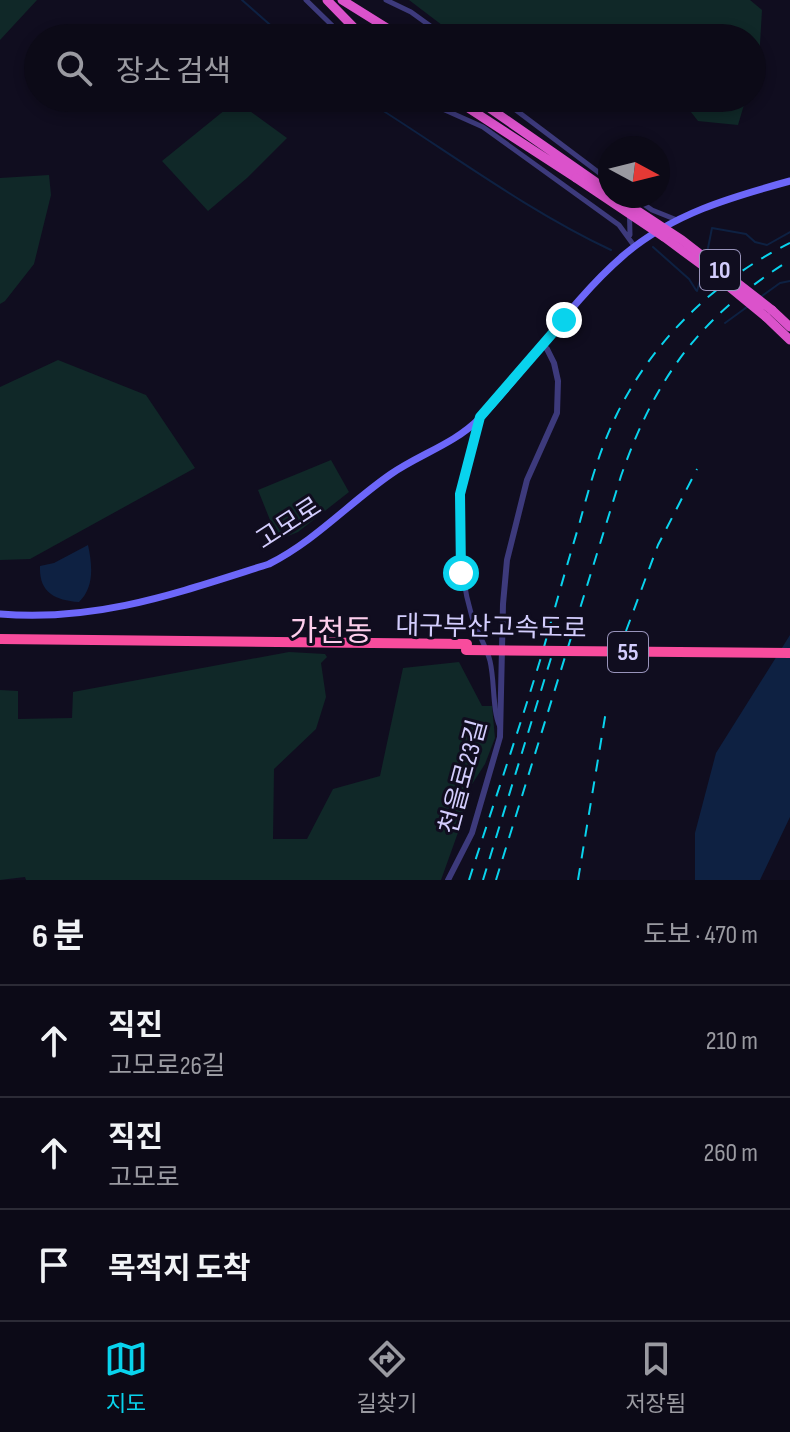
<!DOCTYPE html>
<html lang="ko">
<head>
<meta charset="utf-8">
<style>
	:root { --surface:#0c0a17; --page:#1a1824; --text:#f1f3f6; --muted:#9a9aa1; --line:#2c2b36; --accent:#09d3ed }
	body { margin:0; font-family:"Sofia Sans Condensed","Noto Sans KR",sans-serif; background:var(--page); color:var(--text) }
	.compass { position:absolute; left:598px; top:136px; width:72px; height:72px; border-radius:50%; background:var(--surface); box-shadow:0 4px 12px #0003; rotate:97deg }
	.stop { position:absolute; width:24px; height:24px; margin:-18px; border:6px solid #09d3ed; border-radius:50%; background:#fff }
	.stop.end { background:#09d3ed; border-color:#fff; box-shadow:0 2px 8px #0008 }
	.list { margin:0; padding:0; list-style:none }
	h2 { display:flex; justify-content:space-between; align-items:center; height:104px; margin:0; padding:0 32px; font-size:34px }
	h2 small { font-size:26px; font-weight:400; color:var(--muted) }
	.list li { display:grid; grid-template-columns:52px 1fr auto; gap:24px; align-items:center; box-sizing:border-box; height:112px; padding:0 32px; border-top:2px solid var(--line) }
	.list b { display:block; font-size:30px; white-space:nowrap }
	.list p { margin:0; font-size:26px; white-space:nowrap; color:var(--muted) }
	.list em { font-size:26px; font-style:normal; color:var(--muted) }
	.icon { flex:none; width:44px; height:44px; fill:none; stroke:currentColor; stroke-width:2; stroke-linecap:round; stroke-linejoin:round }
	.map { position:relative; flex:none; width:790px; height:880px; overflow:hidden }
	.search { position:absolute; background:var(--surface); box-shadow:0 4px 12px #0003; left:24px; right:24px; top:24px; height:88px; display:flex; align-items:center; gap:20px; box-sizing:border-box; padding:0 28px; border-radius:44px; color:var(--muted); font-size:30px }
	.sheet { height:440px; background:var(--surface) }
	nav { display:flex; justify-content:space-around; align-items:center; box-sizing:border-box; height:112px; border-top:2px solid var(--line); background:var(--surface); font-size:22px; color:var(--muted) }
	nav a { display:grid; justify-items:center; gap:4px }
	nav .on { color:var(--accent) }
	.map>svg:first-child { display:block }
</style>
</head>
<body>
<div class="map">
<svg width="790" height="880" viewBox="0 0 790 880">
	<rect width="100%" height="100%" fill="#100d1f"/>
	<!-- green -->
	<path fill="#102828" d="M 0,0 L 37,0 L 0,40 Z
		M 409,0 L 750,0 L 762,10 L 759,61 L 752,81 L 752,38 L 619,38 L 607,28 L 600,38 L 459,38 Z
		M 680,98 L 746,98 L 738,125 L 698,121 Z
		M 236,101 L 287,138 L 247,178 L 208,211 L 162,161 Z
		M 49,175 L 51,195 L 34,264 L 5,301 L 0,304 L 0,178 Z
		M 58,360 L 146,395 L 195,468 L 30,559 L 0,560 L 0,387 Z
		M 331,460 L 349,492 L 298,532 L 278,540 L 258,490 Z
		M 289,652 L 325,654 L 327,657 L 321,663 L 326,697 L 316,729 L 274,769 L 273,839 L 307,839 L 333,789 L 380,776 L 403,668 L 459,662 L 482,706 L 492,706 L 495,738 L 485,764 L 467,792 L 460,827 L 441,880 L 26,880 L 25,877 L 0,880 L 0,690 L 18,691 L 18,719 L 72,718 L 73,692 Z"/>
	<!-- water -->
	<path fill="#0e2142" d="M 88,545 C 92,564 95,587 79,602 C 54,600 39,592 40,566 L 54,563 Z
		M 790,635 L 790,817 L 760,880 L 695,880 L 695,833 L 716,753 Z"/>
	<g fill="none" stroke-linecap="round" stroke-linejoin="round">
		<!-- stream -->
		<path stroke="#0e2142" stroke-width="2" d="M 242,0 L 285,38
			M 363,98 C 445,149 524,209 611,250
			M 653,247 L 689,279 L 696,290
			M 707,253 L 712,228 L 746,234 L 755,242 L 767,245 L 790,232
			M 697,291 L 703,271
			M 762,296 L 780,283 L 790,281
			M 725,323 L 747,307"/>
		<!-- minor -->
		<path stroke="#3d3a7c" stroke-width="5" d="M 306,0 L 345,38
			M 386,0 L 411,12 L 447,38
			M 418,98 L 483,127 L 619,225 L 635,247
			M 500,98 L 610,181
			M 629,196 L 630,235
			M 632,196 L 652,210 L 677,220
			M 480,419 C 458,486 452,548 472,617 C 477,633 486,645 490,661 C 495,682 492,710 500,727"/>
		<!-- tertiary -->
		<path stroke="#3d3a7c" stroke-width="6" d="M 448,880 L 472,833 L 500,737 L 503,604 L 507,560 L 527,480 L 557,413 L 558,381 L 554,363 L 547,349 L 542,345"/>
		<!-- secondary -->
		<path stroke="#6d67f9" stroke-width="7" d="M 0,614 C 98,622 177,593 269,564 C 315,541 349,503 391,474 C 420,454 454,444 479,419 C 530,367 569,302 624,255 C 672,214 731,197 790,181"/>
		<!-- trunk -->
		<path stroke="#db52cb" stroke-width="9" d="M 327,0 L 364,38
			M 342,0 L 403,38
			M 453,98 L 576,178
			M 475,98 L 610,192
			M 664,237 L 710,271
			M 772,310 L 790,327
			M 766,317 L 790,340"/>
		<!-- motorway -->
		<path stroke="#f84c9d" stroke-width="10" d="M 0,639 L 467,644"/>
		<!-- rail -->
		<path stroke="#09d3ed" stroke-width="2" stroke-dasharray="12 10" stroke-linecap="butt" d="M 626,631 L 658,545 L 697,469
			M 469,880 C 493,805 519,730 542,654 C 554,611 566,568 579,525 C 589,488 599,451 616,416 C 652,341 715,280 790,243
			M 483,880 L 551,658
			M 496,880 L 621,476 C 656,376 700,317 790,260
			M 578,880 L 606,711"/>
		<!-- trunk-bridge -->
		<path stroke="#db52cb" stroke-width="9" d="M 576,178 L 664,237
			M 615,196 L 682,240 L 772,310
			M 710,271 L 766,317"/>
		<!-- motorway-bridge -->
		<path stroke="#f84c9d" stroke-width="10" d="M 466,650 L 790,653"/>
	</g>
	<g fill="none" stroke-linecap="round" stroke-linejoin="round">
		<!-- route -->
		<path stroke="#09d3ed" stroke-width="10" d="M 461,573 L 460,494 L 480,417 L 564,320"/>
	</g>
	<g text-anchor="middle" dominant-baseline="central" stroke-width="6" stroke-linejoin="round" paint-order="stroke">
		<!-- shield labels -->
		<g fill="#100d1f" stroke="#9893ba" stroke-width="2">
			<rect x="700" y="250" width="40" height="40" rx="6"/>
			<rect x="608" y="632" width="40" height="40" rx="6"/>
		</g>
		<g font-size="24" font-weight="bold" fill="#d3cdfd">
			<text x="720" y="270">10</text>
			<text x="628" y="652">55</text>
		</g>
		<!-- street labels -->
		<g font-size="26" fill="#d3cdfd" stroke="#100d1f">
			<text transform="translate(289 524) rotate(-33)">고모로</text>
			<text transform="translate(491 628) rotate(1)">대구부산고속도로</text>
			<text transform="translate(464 777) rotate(-75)">천을로23길</text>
		</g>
		<!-- quarter labels -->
		<g font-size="30" fill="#fdceec" stroke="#100d1f">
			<text x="331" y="632">가천동</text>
		</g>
	</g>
</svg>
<svg class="compass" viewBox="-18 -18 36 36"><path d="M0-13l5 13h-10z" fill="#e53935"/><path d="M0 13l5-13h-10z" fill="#9a9aa1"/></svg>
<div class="stop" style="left:461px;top:573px"></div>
<div class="stop end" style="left:564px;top:320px"></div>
<div class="search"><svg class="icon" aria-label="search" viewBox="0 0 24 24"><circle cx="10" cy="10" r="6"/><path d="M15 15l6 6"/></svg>장소 검색</div>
</div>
<section class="sheet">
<h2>6 분<small>도보 · 470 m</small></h2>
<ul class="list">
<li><svg class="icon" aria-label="ahead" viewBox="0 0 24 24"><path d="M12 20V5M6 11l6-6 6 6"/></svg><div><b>직진</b><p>고모로26길</p></div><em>210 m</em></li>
<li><svg class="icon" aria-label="ahead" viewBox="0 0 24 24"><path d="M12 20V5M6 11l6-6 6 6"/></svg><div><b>직진</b><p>고모로</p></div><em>260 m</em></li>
<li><svg class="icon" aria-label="arrive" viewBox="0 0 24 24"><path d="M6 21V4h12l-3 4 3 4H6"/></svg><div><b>목적지 도착</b></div></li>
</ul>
</section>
<nav>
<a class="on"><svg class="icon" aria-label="map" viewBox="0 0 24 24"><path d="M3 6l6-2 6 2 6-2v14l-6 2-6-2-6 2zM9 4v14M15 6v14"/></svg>지도</a>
<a><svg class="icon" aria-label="directions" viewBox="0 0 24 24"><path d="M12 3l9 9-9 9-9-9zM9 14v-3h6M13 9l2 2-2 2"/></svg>길찾기</a>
<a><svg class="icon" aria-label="saved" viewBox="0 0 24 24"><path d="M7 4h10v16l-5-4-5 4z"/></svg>저장됨</a>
</nav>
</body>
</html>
